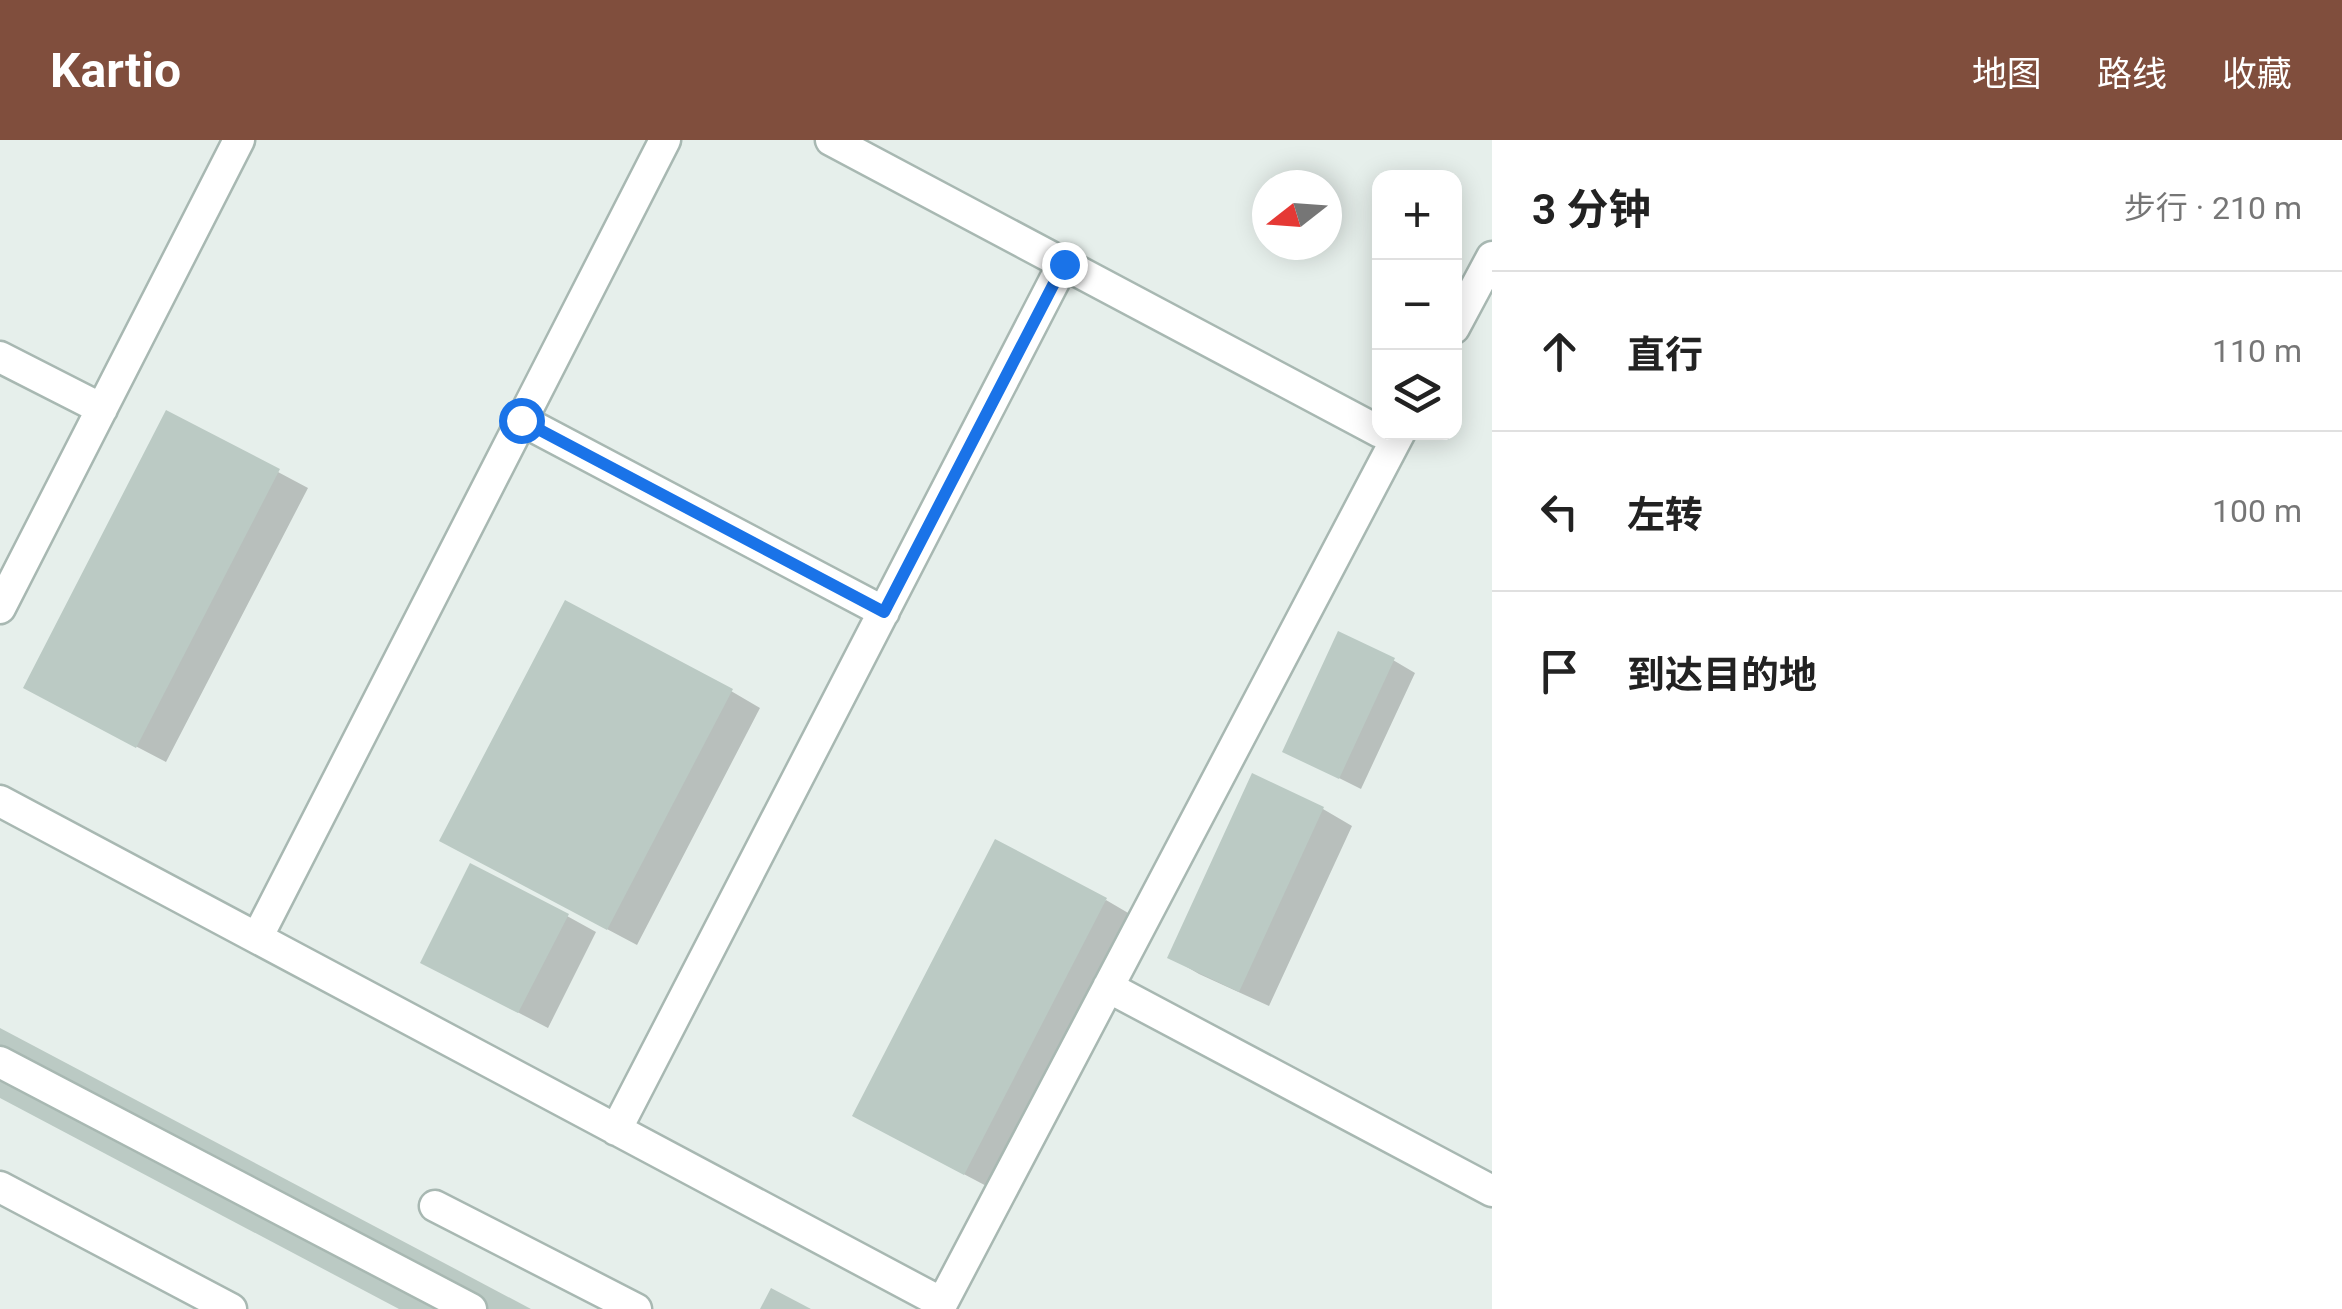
<!DOCTYPE html>
<html lang="zh">
<head>
<meta charset="utf-8">
<style>
	:root { --surface:#fff; --page:#f6f6f6; --text:#222; --muted:#767676; --line:#e0e0e0; --accent:#804e3d }
	body { margin:0; font-family:Roboto,"Noto Sans SC",sans-serif; background:var(--page); color:var(--text) }
	.controls { position:absolute; right:30px; top:30px; display:grid; overflow:hidden; border-radius:20px; box-shadow:0 5px 25px #0003 }
	.controls button { width:90px; height:90px; display:grid; place-items:center; padding:0; border:0; border-bottom:2px solid var(--line); background:var(--surface); color:var(--text); font:50px sans-serif }
	.compass { position:absolute; left:1252px; top:30px; width:90px; height:90px; border-radius:50%; background:var(--surface); box-shadow:0 5px 25px #0003; rotate:253deg }
	.stop { position:absolute; width:30px; height:30px; margin:-22px; border:8px solid #1a73e8; border-radius:50%; background:#fff }
	.stop.end { background:#1a73e8; border-color:#fff; box-shadow:0 2px 10px #0008 }
	.list { margin:0; padding:0; list-style:none }
	h2 { display:flex; justify-content:space-between; align-items:center; height:130px; margin:0; padding:0 40px; font-size:42px }
	h2 small { font-size:32px; font-weight:400; color:var(--muted) }
	.list li { display:grid; grid-template-columns:65px 1fr auto; gap:30px; align-items:center; box-sizing:border-box; height:160px; padding:0 40px; border-top:2px solid var(--line) }
	.list b { display:block; font-size:38px; white-space:nowrap }
	.list em { font-size:32px; font-style:normal; color:var(--muted) }
	.icon { flex:none; width:55px; height:55px; fill:none; stroke:currentColor; stroke-width:2; stroke-linecap:round; stroke-linejoin:round }
	.map { position:relative; flex:none; width:1492px; height:1169px; overflow:hidden }
	header { display:flex; align-items:center; gap:60px; box-sizing:border-box; height:140px; padding:0 50px; background:var(--accent); color:#fff }
	header strong { font-size:48px }
	nav { display:flex; gap:55px; margin-inline-start:auto; font-size:35px }
	main { display:flex }
	aside { flex:1; background:var(--surface) }
	.map>svg:first-child { display:block }
</style>
</head>
<body>
<header>
<strong>Kartio</strong>
<nav><a>地图</a><a>路线</a><a>收藏</a></nav>
</header>
<main>
<div class="map">
<svg width="1492" height="1169" viewBox="0 0 1492 1169">
	<rect width="100%" height="100%" fill="#e6efeb"/>
	<!-- shadow -->
	<path fill="#0003" d="M 167,273 L 308,348 L 166,622 L 55,564 Z
		M 1393,520 L 1415,533 L 1361,649 L 1285,611 Z
		M 731,551 L 760,568 L 637,805 L 471,717 Z
		M 1254,636 L 1323,669 L 1352,686 L 1269,866 L 1199,834 L 1170,817 Z
		M 1106,760 L 1135,777 L 994,1050 L 884,992 Z
		M 567,776 L 596,792 L 548,888 L 452,838 Z"/>
	<!-- building -->
	<path fill="#bbcac4" d="M 166,270 L 280,329 L 136,608 L 23,548 Z
		M 565,460 L 733,549 L 607,790 L 439,701 Z
		M 1338,491 L 1395,518 L 1339,639 L 1282,612 Z
		M 1252,633 L 1324,667 L 1239,852 L 1167,818 Z
		M 995,699 L 1107,758 L 964,1035 L 852,976 Z
		M 470,723 L 569,774 L 518,873 L 420,823 Z
		M 0,888 L 531,1169 L 399,1169 L 0,958 Z
		M 771,1148 L 811,1169 L 760,1169 Z"/>
	<g fill="none" stroke-linecap="round" stroke-linejoin="round">
		<!-- minor casing -->
		<g stroke="#a8b8b2" stroke-width="35">
			<path id="minor" d="M 831,0 L 1380,292
				M 1454,188 L 1492,117
				M 0,217 L 102,269
				M 521,280 L 884,472
				M 0,468 L 239,0
				M 0,661 L 942,1163
				M 257,798 L 665,0
				M 1108,847 L 1492,1051
				M 0,922 L 471,1169
				M 616,990 L 1063,124
				M 0,1047 L 231,1169
				M 435,1066 L 636,1169
				M 939,1169 L 1400,292"/>
		</g>
		<!-- minor -->
		<use href="#minor" stroke="#fff" stroke-width="30"/>
	</g>
	<g fill="none" stroke-linecap="round" stroke-linejoin="round">
		<!-- route -->
		<path stroke="#1a73e8" stroke-width="12" d="M 521,280 L 884,472 L 1064,124"/>
	</g>
</svg>
<div class="controls">
<button>+</button>
<button>−</button>
<button><svg class="icon" aria-label="layers" viewBox="0 0 24 24"><path d="M12 4l9 5-9 5-9-5zM3 14l9 5 9-5"/></svg></button>
</div>
<svg class="compass" viewBox="-18 -18 36 36"><path d="M0-13l5 13h-10z" fill="#e53935"/><path d="M0 13l5-13h-10z" fill="#767676"/></svg>
<div class="stop" style="left:521px;top:280px"></div>
<div class="stop end" style="left:1064px;top:124px"></div>
</div>
<aside>
<h2>3 分钟<small>步行 · 210 m</small></h2>
<ul class="list">
<li><svg class="icon" aria-label="ahead" viewBox="0 0 24 24"><path d="M12 20V5M6 11l6-6 6 6"/></svg><div><b>直行</b></div><em>110 m</em></li>
<li><svg class="icon" aria-label="left" viewBox="0 0 24 24"><path d="M17 20v-9H6M10 6l-5 5 5 5"/></svg><div><b>左转</b></div><em>100 m</em></li>
<li><svg class="icon" aria-label="arrive" viewBox="0 0 24 24"><path d="M6 21V4h12l-3 4 3 4H6"/></svg><div><b>到达目的地</b></div></li>
</ul>
</aside>
</main>
</body>
</html>
